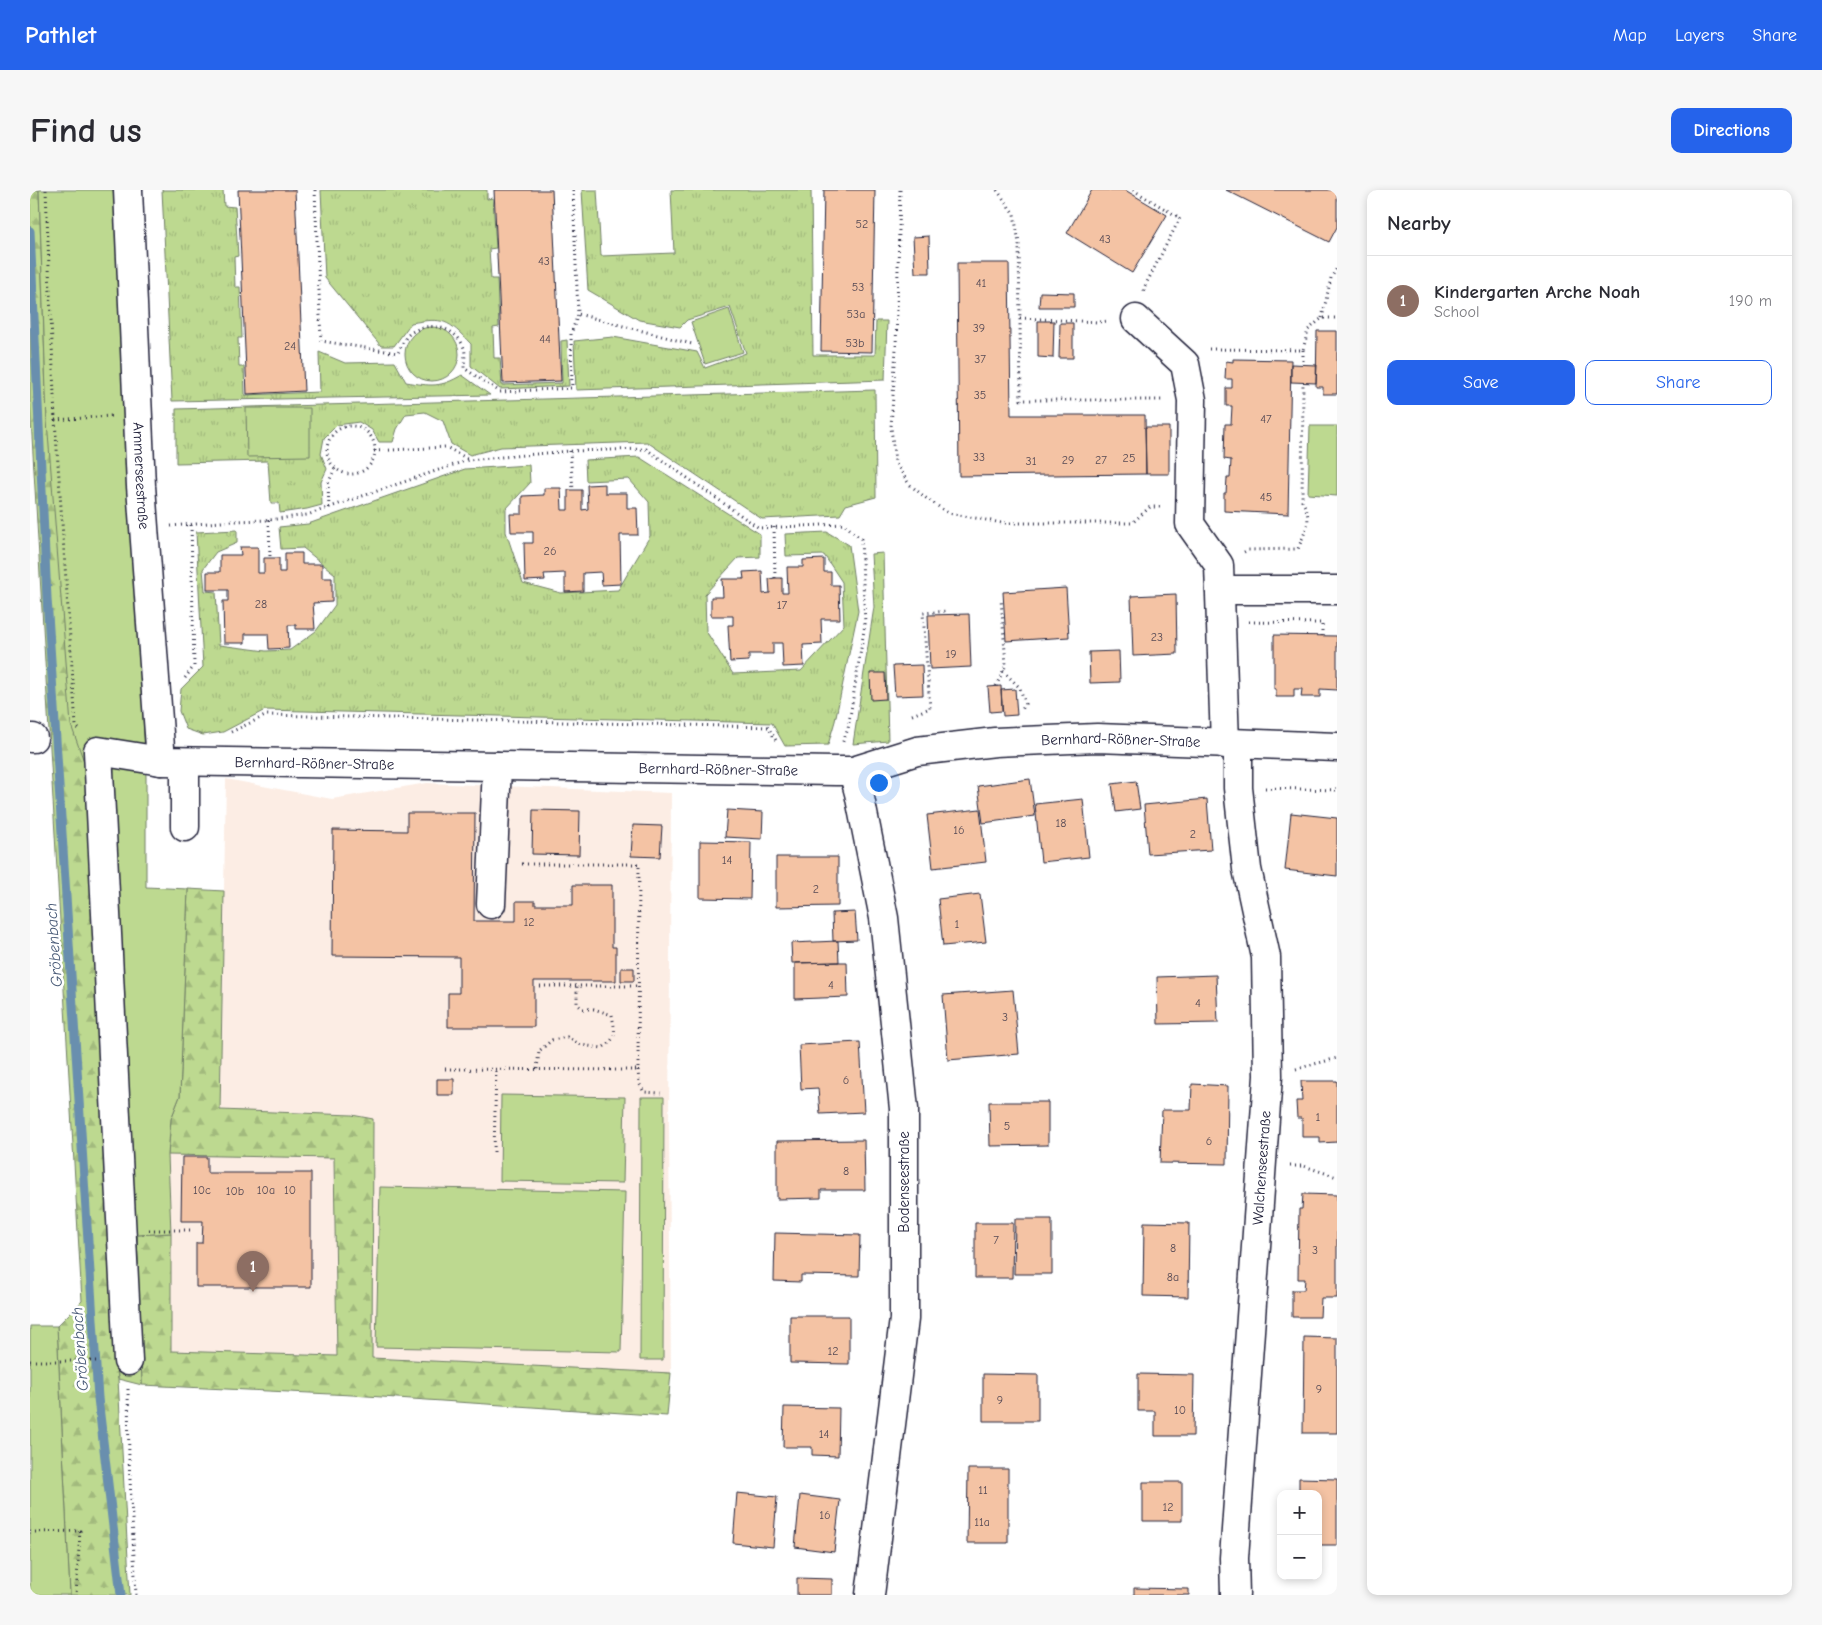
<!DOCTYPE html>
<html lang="en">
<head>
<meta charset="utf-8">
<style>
	:root { --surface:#fff; --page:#f7f7f7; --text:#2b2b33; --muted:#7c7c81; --line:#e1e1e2; --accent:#2563eb }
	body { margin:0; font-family:"Comic Neue",sans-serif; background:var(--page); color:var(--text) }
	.controls { position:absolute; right:15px; bottom:15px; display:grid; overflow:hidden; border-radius:10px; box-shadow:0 2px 8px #0003 }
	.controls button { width:45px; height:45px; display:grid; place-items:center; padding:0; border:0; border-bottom:1px solid var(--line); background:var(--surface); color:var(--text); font:25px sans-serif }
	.you { position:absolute; left:848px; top:592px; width:18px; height:18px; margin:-12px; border:4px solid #fff; border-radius:50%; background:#1a73e8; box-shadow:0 0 0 8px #1a73e833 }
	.badge { display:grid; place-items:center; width:32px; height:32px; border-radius:50%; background:var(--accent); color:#fff; font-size:16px; font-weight:700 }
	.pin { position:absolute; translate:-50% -41px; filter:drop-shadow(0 1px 2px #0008) }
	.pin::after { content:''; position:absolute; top:26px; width:18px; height:15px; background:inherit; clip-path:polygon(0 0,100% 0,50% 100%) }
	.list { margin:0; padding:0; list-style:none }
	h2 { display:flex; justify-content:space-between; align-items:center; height:65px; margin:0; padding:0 20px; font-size:21px }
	h2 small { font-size:16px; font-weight:400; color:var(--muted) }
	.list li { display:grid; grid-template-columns:32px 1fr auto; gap:15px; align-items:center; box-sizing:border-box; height:90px; padding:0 20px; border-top:1px solid var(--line) }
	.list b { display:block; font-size:19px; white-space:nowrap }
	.list p { margin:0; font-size:16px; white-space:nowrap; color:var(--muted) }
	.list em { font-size:16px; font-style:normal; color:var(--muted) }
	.actions { display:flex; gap:10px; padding:15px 20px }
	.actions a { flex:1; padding:11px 0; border:1px solid var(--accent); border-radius:10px; text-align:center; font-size:18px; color:var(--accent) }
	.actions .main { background:var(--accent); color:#fff }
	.map { position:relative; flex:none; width:1307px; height:1405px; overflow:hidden; border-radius:10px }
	header { display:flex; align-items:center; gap:30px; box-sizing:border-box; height:70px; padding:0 25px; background:var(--accent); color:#fff }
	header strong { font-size:24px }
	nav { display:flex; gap:28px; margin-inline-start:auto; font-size:18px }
	.intro { display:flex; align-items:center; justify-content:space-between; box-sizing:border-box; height:120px; padding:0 30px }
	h1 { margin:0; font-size:35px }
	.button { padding:12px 22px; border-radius:10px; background:var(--accent); color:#fff; font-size:18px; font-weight:700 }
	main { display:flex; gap:30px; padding:0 30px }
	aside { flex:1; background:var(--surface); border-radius:10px; box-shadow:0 2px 8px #0003 }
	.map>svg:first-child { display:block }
</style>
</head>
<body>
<header>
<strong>Pathlet</strong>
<nav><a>Map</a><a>Layers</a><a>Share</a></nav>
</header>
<div class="intro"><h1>Find us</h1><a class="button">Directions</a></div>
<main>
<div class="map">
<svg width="1307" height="1405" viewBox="0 0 1307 1405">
	<defs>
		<pattern id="grass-tufts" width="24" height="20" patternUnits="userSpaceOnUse" patternTransform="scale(1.25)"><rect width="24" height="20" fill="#bdd990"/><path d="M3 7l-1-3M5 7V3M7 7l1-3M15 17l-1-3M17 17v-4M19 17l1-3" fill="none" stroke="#a2ba7d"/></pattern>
		<pattern id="forest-firs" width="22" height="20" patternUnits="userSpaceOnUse" patternTransform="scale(1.25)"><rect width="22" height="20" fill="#bdd990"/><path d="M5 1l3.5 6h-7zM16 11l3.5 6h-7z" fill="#a2ba7d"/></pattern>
	</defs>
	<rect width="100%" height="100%" fill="#fff"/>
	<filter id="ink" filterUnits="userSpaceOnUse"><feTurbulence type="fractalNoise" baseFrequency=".02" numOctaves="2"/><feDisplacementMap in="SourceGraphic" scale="10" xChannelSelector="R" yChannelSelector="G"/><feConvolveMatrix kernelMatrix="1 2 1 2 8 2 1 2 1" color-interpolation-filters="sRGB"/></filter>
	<g filter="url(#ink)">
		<!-- built -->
		<path fill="#fcede4" d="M 196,589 L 302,609 L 397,593 L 641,603 L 639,937 L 641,1183 L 342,1168 L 343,929 L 322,925 L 190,920 Z
			M 138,965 L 304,968 L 307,1166 L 141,1161 L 141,1043 Z"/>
		<!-- grass -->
		<path fill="url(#grass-tufts)" stroke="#707e66" d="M 132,0 L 193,0 L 194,16 L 205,17 L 208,66 L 204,67 L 205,97 L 210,97 L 212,148 L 208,148 L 209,177 L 214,177 L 215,205 L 290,202 L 289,162 L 315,173 L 365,172 L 376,192 C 401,196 410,198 432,185 L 460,205 L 142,211 Z
			M 291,0 L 457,0 L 457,9 L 463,8 L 466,58 L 459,59 L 461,89 L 467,89 L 469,137 L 463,138 L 464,168 L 470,168 L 472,195 L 532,193 L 531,151 L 537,150 L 539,196 L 470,199 L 441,176 L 441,154 C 418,130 414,127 381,133 L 364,156 L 351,156 L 295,88 Z
			M 552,0 L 567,0 L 571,66 L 644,63 L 641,0 L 781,0 L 783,165 L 845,165 L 846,131 L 857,131 L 855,190 L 546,200 L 544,151 L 583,147 L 667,162 L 675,178 L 716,163 L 700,117 L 657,130 L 650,137 L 609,130 L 558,100 Z
			M 845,200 L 846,307 L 816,315 L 810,325 L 732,329 L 617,252 L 471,257 L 440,265 L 421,254 L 413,231 L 395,222 L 376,224 L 367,239 L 363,252 L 349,252 L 342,240 L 329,232 L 307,235 L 294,248 L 291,264 L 297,279 L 291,292 L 292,315 L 277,319 L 250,323 L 249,313 L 241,313 L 238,271 L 146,273 L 146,219 Z
			M 609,267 L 730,344 L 730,367 L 708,368 L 675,404 L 676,441 L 703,484 L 771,481 L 814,435 L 812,392 L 794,365 L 756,366 L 755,344 L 797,342 L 819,355 L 828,421 L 805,531 L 798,555 L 755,556 L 742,533 L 235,520 L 193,542 L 173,545 L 156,539 L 149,521 L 151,499 L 173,477 L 166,342 L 207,340 L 207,353 L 186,362 L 173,379 L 175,401 L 186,402 L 189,455 L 236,461 L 260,460 L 286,441 L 305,415 L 305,384 L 273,358 L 251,359 L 249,337 L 278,334 L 435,279 L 499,275 L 500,293 L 476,319 L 476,342 L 493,393 L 531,403 L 588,400 L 620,346 L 619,312 L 599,289 L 556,291 L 555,270 Z
			M 853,363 L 858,551 L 823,554 L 844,417 L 841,364 Z"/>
		<!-- forest -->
		<path fill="url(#forest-firs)" stroke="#707e66" d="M 0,0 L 9,0 L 17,231 L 62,594 L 88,1189 L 100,1405 L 40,1405 L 27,1136 L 52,1111 L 0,212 Z
			M 158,699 L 194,701 L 190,920 L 322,925 L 343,929 L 342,1168 L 641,1183 L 637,1226 L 322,1205 L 112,1195 L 107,1045 L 141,1043 L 141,1161 L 307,1166 L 304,968 L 138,965 L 141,929 L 150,906 Z"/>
		<!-- park -->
		<path fill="#bdd990" stroke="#707e66" d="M 9,0 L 88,0 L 116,587 L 116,697 L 158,699 L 150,906 L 141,929 L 138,965 L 141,1043 L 107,1045 L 112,1195 L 88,1189 L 62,594 L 41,535 L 17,231 Z
			M 699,119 L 713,162 L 675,174 L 661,132 Z
			M375 164a27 27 0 1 1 54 0a27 27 0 1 1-54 0Z
			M 216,218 L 280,218 L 280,266 L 217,267 Z
			M 1280,236 L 1307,236 L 1307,306 L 1278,304 Z
			M 471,905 L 595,907 L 593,993 L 470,991 Z
			M 611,907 L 634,907 L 633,1170 L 610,1170 Z
			M 350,997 L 595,1002 L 591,1162 L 346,1157 Z
			M 0,1136 L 27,1136 L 40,1405 L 0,1405 Z"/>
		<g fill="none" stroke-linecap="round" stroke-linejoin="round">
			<!-- stream -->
			<path stroke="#698fae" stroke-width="9" d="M 0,41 L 17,408 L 68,1208 L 91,1405"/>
		</g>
		<!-- building -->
		<path fill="#f4c3a4" stroke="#22223b" d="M 208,0 L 265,0 L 274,201 L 217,204 Z
			M 464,0 L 522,0 L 531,191 L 473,193 Z
			M 794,0 L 845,0 L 842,162 L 791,161 Z
			M 1062,0 L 1095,0 L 1137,25 L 1102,83 L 1037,43 Z
			M 1196,0 L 1307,0 L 1307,37 L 1299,52 Z
			M 899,46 L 900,83 L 885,83 L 883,47 Z
			M 927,73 L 979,73 L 981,225 L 1115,225 L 1116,284 L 929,286 Z
			M 1010,102 L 1044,103 L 1044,117 L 1009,117 Z
			M 1008,131 L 1024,131 L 1023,168 L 1008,167 Z
			M 1030,133 L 1043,133 L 1043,168 L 1029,168 Z
			M 1287,141 L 1307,141 L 1307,204 L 1293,204 L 1293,197 L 1286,197 Z
			M 1203,169 L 1261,170 L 1258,324 L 1194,321 L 1194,303 L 1196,303 L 1197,288 L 1200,288 L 1201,270 L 1194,269 L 1195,234 L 1201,234 L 1202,216 L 1196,216 L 1196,198 L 1202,198 L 1202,189 L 1195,189 L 1196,171 L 1203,172 Z
			M 1261,174 L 1287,175 L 1286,193 L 1261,192 Z
			M 1115,237 L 1139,237 L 1139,284 L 1116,284 Z
			M 575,294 L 575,303 L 597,303 L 597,318 L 607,318 L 608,345 L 590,345 L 591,394 L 572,395 L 571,382 L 553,383 L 553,401 L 535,402 L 535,383 L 514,384 L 515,390 L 495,391 L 494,353 L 503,353 L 503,342 L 481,342 L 480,324 L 492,324 L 492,306 L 514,305 L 514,298 L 531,298 L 532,320 L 538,320 L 538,300 L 552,300 L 552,320 L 558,319 L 557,295 Z
			M 210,357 L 228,357 L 228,383 L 234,383 L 234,368 L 249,368 L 249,382 L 255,382 L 255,363 L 272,363 L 272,374 L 292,374 L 292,388 L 302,388 L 302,412 L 283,413 L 285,439 L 266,439 L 266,435 L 258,435 L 259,458 L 239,459 L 238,444 L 215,444 L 215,453 L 194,453 L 193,411 L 198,411 L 198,400 L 177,400 L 177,382 L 190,382 L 190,365 L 211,365 Z
			M 794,369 L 794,382 L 801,382 L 801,395 L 809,395 L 810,429 L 791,429 L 792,454 L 773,455 L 774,476 L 753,477 L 752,453 L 743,453 L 743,464 L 719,464 L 719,471 L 700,472 L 698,435 L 703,435 L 703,426 L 681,426 L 681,407 L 693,407 L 692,389 L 714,389 L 713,382 L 732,381 L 733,404 L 740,403 L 739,389 L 745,388 L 752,388 L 752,403 L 758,403 L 757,377 L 773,377 L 773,370 Z
			M 1036,398 L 1039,447 L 976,451 L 973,402 Z
			M 1146,404 L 1147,464 L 1103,466 L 1101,406 Z
			M 939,424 L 941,477 L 900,479 L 898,425 Z
			M 1244,445 L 1307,446 L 1307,500 L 1290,499 L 1290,507 L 1271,507 L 1272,499 L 1264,499 L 1264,507 L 1246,507 L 1246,499 L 1244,499 Z
			M 1089,461 L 1090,492 L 1060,493 L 1059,462 Z
			M 892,475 L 893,505 L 865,506 L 863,476 Z
			M 840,483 L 855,483 L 856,509 L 841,510 Z
			M 971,496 L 972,521 L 960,522 L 958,497 Z
			M 985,499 L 987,525 L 973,526 L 971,500 Z
			M 1000,589 L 1005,626 L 953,633 L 948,596 Z
			M 1106,591 L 1110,619 L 1086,622 L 1082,594 Z
			M 1053,609 L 1059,667 L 1011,672 L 1005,614 Z
			M 1177,609 L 1181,660 L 1118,664 L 1114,615 Z
			M 950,619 L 956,672 L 903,678 L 897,625 Z
			M 503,620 L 550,621 L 549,665 L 502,664 Z
			M 697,620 L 733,622 L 732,649 L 695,647 Z
			M 377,623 L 445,623 L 444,731 L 486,731 L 486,711 L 505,711 L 505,715 L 543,715 L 543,695 L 582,695 L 582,757 L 586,757 L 586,791 L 504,791 L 504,837 L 418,837 L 418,803 L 429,803 L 429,767 L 302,766 L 303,640 L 377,641 Z
			M 1261,623 L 1307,628 L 1307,686 L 1255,680 Z
			M 603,635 L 632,636 L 630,667 L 601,666 Z
			M 670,651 L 721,652 L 720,709 L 670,708 Z
			M 746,667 L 808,667 L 808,716 L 746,717 Z
			M 950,704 L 956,752 L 913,756 L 908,709 Z
			M 825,722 L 827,750 L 803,751 L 802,723 Z
			M 808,751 L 809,772 L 762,773 L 761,753 Z
			M 809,772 L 817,772 L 818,807 L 765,809 L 765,773 Z
			M 591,778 L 604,778 L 604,791 L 591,791 Z
			M 1186,785 L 1188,833 L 1128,834 L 1127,787 Z
			M 983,800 L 989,864 L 918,870 L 913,805 Z
			M 830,852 L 834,922 L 790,924 L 788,898 L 771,899 L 769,855 Z
			M 407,889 L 424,889 L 424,905 L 407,905 Z
			M 1271,891 L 1307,891 L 1307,952 L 1290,953 L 1290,947 L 1272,947 L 1272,928 L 1267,928 L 1266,911 L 1272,911 Z
			M 1162,894 L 1198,896 L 1197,974 L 1130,973 L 1132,920 L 1161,920 Z
			M 959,912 L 1018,912 L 1018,955 L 960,956 Z
			M 834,950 L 835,1000 L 791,1000 L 791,1008 L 747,1009 L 747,951 Z
			M 152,967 L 177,967 L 177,983 L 281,983 L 281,1097 L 166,1097 L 166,1053 L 172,1053 L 173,1031 L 151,1031 Z
			M 1273,1004 L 1307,1005 L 1307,1108 L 1291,1108 L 1290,1127 L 1262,1127 L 1262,1100 L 1274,1100 L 1275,1089 L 1268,1089 L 1269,1019 L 1272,1019 Z
			M 985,1029 L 1022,1029 L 1022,1084 L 984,1084 Z
			M 1114,1032 L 1159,1033 L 1158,1107 L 1113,1106 Z
			M 945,1033 L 983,1033 L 982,1088 L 945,1088 Z
			M 745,1043 L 830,1045 L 829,1086 L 771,1085 L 771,1092 L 744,1091 Z
			M 760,1126 L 819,1126 L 819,1174 L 760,1173 Z
			M 1274,1147 L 1307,1148 L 1307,1243 L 1273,1243 Z
			M 953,1184 L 1008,1185 L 1008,1231 L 953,1231 Z
			M 1108,1184 L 1164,1185 L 1163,1246 L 1125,1246 L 1125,1221 L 1108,1221 Z
			M 754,1217 L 809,1218 L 808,1266 L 782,1265 L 782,1257 L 753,1257 Z
			M 938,1279 L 978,1279 L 978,1353 L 937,1353 Z
			M 1269,1288 L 1307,1289 L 1307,1355 L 1288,1355 L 1288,1304 L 1269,1304 Z
			M 1113,1292 L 1152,1292 L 1152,1331 L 1113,1331 Z
			M 707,1303 L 747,1307 L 743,1357 L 703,1353 Z
			M 770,1305 L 810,1310 L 804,1362 L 765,1357 Z
			M 767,1388 L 802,1389 L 802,1405 L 767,1405 Z
			M 1104,1398 L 1159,1399 L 1159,1405 L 1104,1405 Z"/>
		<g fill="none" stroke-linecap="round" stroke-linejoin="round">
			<!-- minor casing -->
			<g stroke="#22223b" stroke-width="31">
				<g id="minor">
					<path id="s1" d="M 98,0 L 111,296 L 131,571"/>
					<path d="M 1106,129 L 1155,174 L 1162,210 L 1160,334 L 1189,375 L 1195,554"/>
					<path d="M 1190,400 L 1307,400"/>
					<path d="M 0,548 L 3,548"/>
					<path d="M 823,581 L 829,603 L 854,728 L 874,919 L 874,1129 L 840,1405"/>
					<path d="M 155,637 L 155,572"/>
					<path d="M 461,714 L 467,576"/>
					<path id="s2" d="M 98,1171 L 68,561 L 131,571 L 806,581 L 823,581 L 887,561 L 965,552 L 1067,548 L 1307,557"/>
					<path id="s3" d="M 1205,1405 L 1204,1368 L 1238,886 L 1236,767 L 1217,679 L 1208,598 L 1208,554"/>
				</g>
			</g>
			<!-- path -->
			<path stroke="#22223b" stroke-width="3" stroke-dasharray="1 4" stroke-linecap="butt" d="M 16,0 L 25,230 L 46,536 L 51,541
				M 285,0 L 291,151 L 368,163 C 372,155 375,145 384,141 C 401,131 427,138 434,158 C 436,163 434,172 434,178 L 470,202 L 542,198 L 541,144 L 548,124
				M 543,0 L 548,124 L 662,154
				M 870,0 L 866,158 L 861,237 L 865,272 L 879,294 L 896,308 L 918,323 L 972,333 L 1102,333 L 1120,317 L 1132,317
				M 967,0 L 984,24 L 989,53 L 991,210 L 1134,210
				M 1103,0 L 1150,28 L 1115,96 L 1113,103
				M 990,128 L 1068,132 L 1079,131
				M 1292,128 L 1301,88 L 1307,78
				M 1179,159 L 1273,160 L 1278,140 L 1292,128 L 1307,128
				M 1273,160 L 1273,175
				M 25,230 L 81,226
				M297 260a24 24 0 1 1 48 0a24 24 0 1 1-48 0Z
				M 344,261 L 416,257 L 438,269
				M 540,261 L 543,300
				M 299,318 L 298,294 L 305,278
				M 239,330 L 240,367
				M 141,336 L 203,331 L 239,330 L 277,325 L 438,270 L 540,261 L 616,259 L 729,338 L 814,334 L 831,349 L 835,434 L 818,539 L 812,554
				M 744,337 L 745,388
				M 1214,362 L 1218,360 L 1268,359 C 1275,340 1284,330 1272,311 L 1273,193
				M 1219,432 L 1292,433 L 1292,446
				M 973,481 L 990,498 L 995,514 L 991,522
				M 155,488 L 164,476 L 161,334
				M 966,496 L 976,475 L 971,409
				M 882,525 L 900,518 L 893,423 L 917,421
				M 201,542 L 237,525 L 738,537 L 747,552
				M 1235,598 L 1307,600
				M 510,796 L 609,796
				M 415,879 L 608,880 L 609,674 L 491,674
				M 507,879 L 509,861 L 522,850 L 537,847 L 551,855 L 572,858 C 588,848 585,842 582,825 L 564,819 L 553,819 L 547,814 L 547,796
				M 1266,879 L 1307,868
				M 608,880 L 609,893 L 614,902 L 631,903
				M 464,962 L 466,879
				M 1260,976 L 1274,976 L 1307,987
				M 119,1040 L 162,1040
				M 0,1171 L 69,1171
				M 98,1199 L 99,1270 L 106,1405
				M 0,1342 L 50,1341 L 46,1405"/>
			<!-- minor -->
			<use href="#minor" stroke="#fff" stroke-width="28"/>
		</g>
	</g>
	<g text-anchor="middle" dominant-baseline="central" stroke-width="5" stroke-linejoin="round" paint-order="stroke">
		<!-- number labels -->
		<g font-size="12" fill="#564a55">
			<text x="832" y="34">52</text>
			<text x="1075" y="49">43</text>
			<text x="514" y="71">43</text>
			<text x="951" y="93">41</text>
			<text x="828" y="97">53</text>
			<text x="826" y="124">53a</text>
			<text x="949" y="138">39</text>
			<text x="515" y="149">44</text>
			<text x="825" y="153">53b</text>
			<text x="260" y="156">24</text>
			<text x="950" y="169">37</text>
			<text x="950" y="205">35</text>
			<text x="1236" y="229">47</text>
			<text x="949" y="267">33</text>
			<text x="1099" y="268">25</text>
			<text x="1038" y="270">29</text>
			<text x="1071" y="270">27</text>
			<text x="1001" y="271">31</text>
			<text x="1236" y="307">45</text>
			<text x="520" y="361">26</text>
			<text x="231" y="414">28</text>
			<text x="752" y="415">17</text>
			<text x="1127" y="447">23</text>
			<text x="921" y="464">19</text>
			<text x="1031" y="633">18</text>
			<text x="929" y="640">16</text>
			<text x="1163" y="644">2</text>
			<text x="697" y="670">14</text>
			<text x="786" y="699">2</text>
			<text x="499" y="732">12</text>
			<text x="927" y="734">1</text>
			<text x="801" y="795">4</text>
			<text x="1168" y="813">4</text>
			<text x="975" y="827">3</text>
			<text x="816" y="890">6</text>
			<text x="1288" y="927">1</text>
			<text x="977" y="936">5</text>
			<text x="1179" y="951">6</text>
			<text x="816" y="981">8</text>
			<text x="172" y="1000">10c</text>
			<text x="236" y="1000">10a</text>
			<text x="260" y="1000">10</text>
			<text x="205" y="1001">10b</text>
			<text x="966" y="1050">7</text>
			<text x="1143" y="1058">8</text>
			<text x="1285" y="1060">3</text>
			<text x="1143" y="1087">8a</text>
			<text x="803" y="1161">12</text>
			<text x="1289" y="1199">9</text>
			<text x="970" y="1210">9</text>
			<text x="1150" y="1220">10</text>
			<text x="794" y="1244">14</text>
			<text x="953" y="1300">11</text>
			<text x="1138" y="1317">12</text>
			<text x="795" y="1325">16</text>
			<text x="952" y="1332">11a</text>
		</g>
		<!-- street labels -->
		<g font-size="15" fill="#22223b" stroke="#fff">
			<text stroke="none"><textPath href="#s1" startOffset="286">Ammerseestraße</textPath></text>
			<text stroke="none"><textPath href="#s2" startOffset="1638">Bernhard-Rößner-Straße</textPath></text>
			<text stroke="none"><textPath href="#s2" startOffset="828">Bernhard-Rößner-Straße</textPath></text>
			<text stroke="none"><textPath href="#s2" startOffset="1232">Bernhard-Rößner-Straße</textPath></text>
			<text stroke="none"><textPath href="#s3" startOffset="428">Walchenseestraße</textPath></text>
			<text transform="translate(874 992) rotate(-90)">Bodenseestraße</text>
		</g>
		<!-- water labels -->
		<g font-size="16" font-style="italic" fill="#465875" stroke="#fff">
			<text transform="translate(24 755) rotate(-94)">Gröbenbach</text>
			<text transform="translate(50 1159) rotate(-94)">Gröbenbach</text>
		</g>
	</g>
</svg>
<div class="controls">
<button>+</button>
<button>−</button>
</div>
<div class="you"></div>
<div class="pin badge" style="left:223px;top:1102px;background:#8d6e63">1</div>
</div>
<aside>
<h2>Nearby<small></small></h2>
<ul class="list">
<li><span class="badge" style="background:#8d6e63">1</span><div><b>Kindergarten Arche Noah</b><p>School</p></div><em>190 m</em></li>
</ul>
<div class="actions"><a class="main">Save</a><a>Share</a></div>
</aside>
</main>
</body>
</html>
